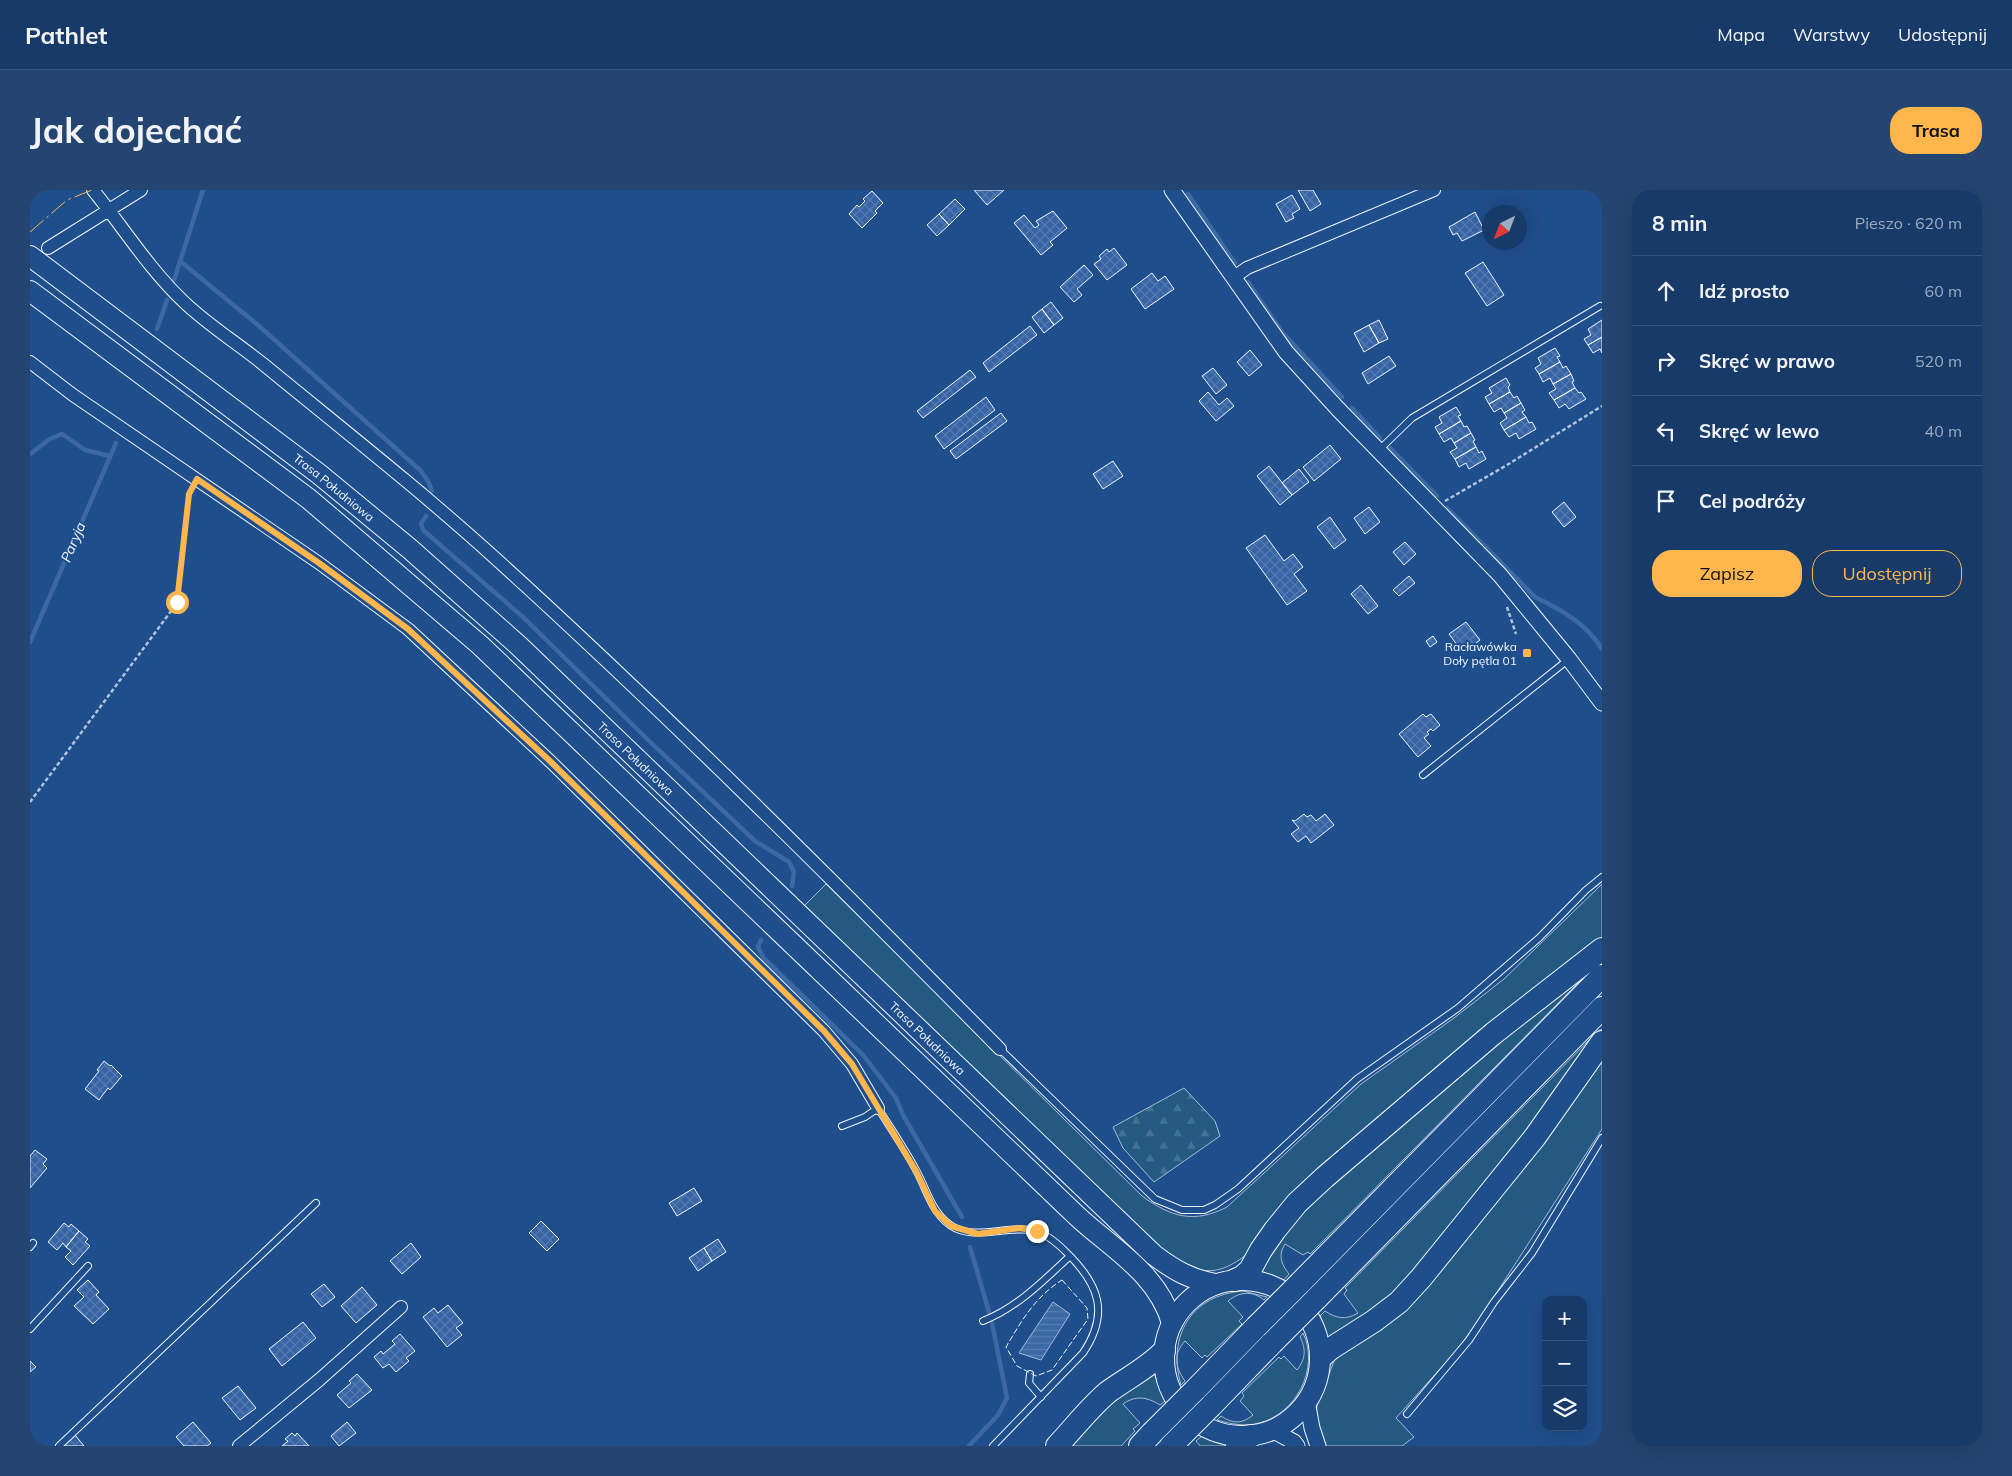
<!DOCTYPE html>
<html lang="pl">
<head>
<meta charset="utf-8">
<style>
	:root { --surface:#173a69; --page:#244571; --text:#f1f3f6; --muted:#9eadc0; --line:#36547d; --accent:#ffb74d }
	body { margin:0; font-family:Mulish,sans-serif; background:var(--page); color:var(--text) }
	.controls { position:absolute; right:15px; bottom:15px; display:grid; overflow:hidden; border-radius:10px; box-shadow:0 5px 20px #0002 }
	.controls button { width:45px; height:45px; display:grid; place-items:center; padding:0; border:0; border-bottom:1px solid var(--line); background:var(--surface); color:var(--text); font:25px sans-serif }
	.compass { position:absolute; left:1452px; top:15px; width:45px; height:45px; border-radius:50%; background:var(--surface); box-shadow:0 5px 20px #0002; rotate:222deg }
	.stop { position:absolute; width:15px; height:15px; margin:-11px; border:4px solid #ffb74d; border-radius:50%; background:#fff }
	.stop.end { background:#ffb74d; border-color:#fff; box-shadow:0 1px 5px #0008 }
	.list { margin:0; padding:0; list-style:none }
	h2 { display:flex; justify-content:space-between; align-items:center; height:65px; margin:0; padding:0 20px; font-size:21px }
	h2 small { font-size:16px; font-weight:400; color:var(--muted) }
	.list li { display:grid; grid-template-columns:32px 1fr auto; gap:15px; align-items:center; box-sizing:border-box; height:70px; padding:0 20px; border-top:1px solid var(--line) }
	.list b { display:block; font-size:19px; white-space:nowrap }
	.list em { font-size:16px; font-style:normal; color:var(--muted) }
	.actions { display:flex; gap:10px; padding:15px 20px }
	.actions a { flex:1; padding:11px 0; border:1px solid var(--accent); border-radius:20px; text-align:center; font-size:18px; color:var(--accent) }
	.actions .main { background:var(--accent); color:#111 }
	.icon { flex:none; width:28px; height:28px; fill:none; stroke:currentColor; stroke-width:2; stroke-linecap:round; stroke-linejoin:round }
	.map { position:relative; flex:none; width:1572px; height:1256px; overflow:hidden; border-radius:20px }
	header { display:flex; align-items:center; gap:30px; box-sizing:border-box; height:70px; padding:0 25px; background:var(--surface); border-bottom:1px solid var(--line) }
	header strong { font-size:24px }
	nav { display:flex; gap:28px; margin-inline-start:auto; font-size:18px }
	.intro { display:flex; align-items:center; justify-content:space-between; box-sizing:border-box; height:120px; padding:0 30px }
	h1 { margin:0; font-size:35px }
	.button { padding:12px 22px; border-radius:20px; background:var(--accent); color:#111; font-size:18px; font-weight:700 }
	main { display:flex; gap:30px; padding:0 30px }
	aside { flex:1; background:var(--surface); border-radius:20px; box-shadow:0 5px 20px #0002 }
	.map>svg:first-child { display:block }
</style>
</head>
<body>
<header>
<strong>Pathlet</strong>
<nav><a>Mapa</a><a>Warstwy</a><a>Udostępnij</a></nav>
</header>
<div class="intro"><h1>Jak dojechać</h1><a class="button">Trasa</a></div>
<main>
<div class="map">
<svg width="1572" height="1256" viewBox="0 0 1572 1256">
	<defs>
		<pattern id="forest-firs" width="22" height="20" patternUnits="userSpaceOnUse" patternTransform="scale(1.25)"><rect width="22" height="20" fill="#245a82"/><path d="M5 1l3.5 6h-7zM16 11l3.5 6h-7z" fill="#447295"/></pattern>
		<pattern id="water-rules" width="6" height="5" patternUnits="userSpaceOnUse" patternTransform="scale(1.25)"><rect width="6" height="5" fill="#3b69a3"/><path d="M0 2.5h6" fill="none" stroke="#587fb1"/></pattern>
		<pattern id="building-cross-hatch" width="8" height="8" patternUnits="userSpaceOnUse" patternTransform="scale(1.25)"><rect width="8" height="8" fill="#3563a3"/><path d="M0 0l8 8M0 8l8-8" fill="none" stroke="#537ab1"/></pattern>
	</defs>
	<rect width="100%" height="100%" fill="#1f4e8c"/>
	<!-- grass -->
	<path fill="#245a82" stroke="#a8bbd7" d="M 796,694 L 1112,1006 C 1141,1027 1164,1034 1197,1017 L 1331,894 L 1424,828 L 1474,789 L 1572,694 L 1572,754 L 1212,1068 C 1183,1088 1171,1081 1142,1070 L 773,717 Z
		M 1558,783 L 1280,1064 L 1278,1062 L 1273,1065 L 1255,1054 C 1248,1065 1251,1074 1259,1084 L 1253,1091 L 1231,1081 L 1232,1076 L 1279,1013 L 1442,872 Z
		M 1572,839 L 1531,899 L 1358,1110 L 1298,1148 L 1290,1126 L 1295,1121 C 1307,1129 1316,1130 1328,1123 L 1314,1104 L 1317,1100 L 1315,1098 L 1568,841 Z
		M 1572,859 L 1572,939 L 1453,1124 L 1427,1160 L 1366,1228 L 1384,1247 L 1372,1256 L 1294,1256 L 1286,1228 L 1287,1216 L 1304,1171 L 1311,1163 L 1326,1152 Z
		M 1213,1101 L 1237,1107 L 1234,1110 C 1222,1100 1209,1102 1198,1111 L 1213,1127 L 1209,1131 L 1212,1134 L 1177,1167 L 1175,1165 L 1172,1168 L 1155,1151 C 1143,1164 1145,1177 1155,1191 L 1151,1195 C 1137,1146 1161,1105 1213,1101 Z
		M 1273,1143 C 1290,1178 1266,1224 1229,1233 C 1215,1237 1201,1234 1187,1230 L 1191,1226 C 1203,1234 1212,1234 1223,1225 L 1210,1211 L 1214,1206 L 1212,1203 L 1249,1167 L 1251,1169 L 1254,1166 L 1267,1180 C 1276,1168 1276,1159 1270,1147 Z
		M 1124,1183 L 1135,1211 L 1130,1215 C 1117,1207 1106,1205 1093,1214 L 1110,1233 L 1103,1239 L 1105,1241 L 1091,1256 L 1040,1256 L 1085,1210 Z
		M 1172,1246 L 1195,1254 L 1194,1256 L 1170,1256 L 1166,1251 Z"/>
	<!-- forest -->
	<path fill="url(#forest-firs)" stroke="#a8bbd7" d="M 1154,898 L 1185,931 L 1190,946 L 1124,992 L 1093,958 L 1083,937 Z"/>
	<!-- water -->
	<path fill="url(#water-rules)" stroke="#a8bbd7" d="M 1023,1112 L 1040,1124 L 1011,1170 L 989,1163 Z"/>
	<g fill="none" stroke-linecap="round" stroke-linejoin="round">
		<!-- stream -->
		<path stroke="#3b69a3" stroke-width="4.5" d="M 1158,4 L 1205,73
			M 150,71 L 229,136 L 391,281 L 398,291 L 402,301
			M 144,90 L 173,0
			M 1218,92 L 1252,142 L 1312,207
			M 127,139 L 137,110
			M 1322,218 L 1350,248
			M 1360,258 L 1407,306
			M 0,264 L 20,249 L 32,244 L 55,260 L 80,266
			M 1417,318 L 1505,407 C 1530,419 1557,434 1572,459
			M 396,326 L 391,333 L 393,340 L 493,427 L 615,547 L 725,651 L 759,672 L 764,682 L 762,696
			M 0,452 L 86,253
			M 731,750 L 728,757 L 733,767 L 833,865 L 866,908 L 873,925 L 932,1027
			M 940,1057 L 959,1122
			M 939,1256 L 968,1225 L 977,1208 L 962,1133"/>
	</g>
	<!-- building -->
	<path fill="url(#building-cross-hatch)" stroke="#f2f6ff" d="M 944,0 L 974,0 L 957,15 Z
		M 1268,0 L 1283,0 L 1291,14 L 1280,21 Z
		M 842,1 L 853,13 L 845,21 L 847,23 L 832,38 L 819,24 L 827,15 L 829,17 L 835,11 L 833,9 Z
		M 1262,5 L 1270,19 L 1262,24 L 1264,28 L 1256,32 L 1246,14 Z
		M 925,9 L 935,19 L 919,35 L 909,24 Z
		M 1023,21 L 1037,38 L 1020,52 L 1023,55 L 1011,65 L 984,33 L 994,25 L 1005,38 L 1009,35 L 1006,31 Z
		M 1445,22 L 1454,40 L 1432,51 L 1427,43 L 1423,45 L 1419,37 Z
		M 909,24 L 919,35 L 907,46 L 897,35 Z
		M 1084,58 L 1097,75 L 1077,90 L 1064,74 L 1071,69 L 1069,66 L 1077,59 L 1079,62 Z
		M 1453,72 L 1474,105 L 1457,116 L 1435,83 Z
		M 1054,75 L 1063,85 L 1047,99 L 1052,105 L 1044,112 L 1030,97 Z
		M 1122,83 L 1128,91 L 1135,86 L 1144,99 L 1115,119 L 1101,99 Z
		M 1021,112 L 1033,128 L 1024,135 L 1012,119 Z
		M 1012,119 L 1024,135 L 1014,143 L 1002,127 Z
		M 1349,130 L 1358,149 L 1349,153 L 1339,135 Z
		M 1572,130 L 1572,147 L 1558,155 L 1554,149 L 1561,145 L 1558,139 Z
		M 1339,135 L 1349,153 L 1334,162 L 1324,143 Z
		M 1000,136 L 1007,145 L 959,182 L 953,173 Z
		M 1572,147 L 1572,163 L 1570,159 L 1563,163 L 1558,155 Z
		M 1525,158 L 1530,166 L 1527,167 L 1530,172 L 1509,184 L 1505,178 L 1511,174 L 1508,168 Z
		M 1220,160 L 1232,175 L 1219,186 L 1207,172 Z
		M 1359,166 L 1366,176 L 1338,194 L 1332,183 Z
		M 1530,172 L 1533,178 L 1536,176 L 1541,184 L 1523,194 L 1520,188 L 1513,192 L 1509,184 Z
		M 1183,178 L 1197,195 L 1186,204 L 1172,186 Z
		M 940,180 L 946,187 L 893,228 L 887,221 Z
		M 1541,184 L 1544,191 L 1542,192 L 1545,198 L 1524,210 L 1519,203 L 1526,199 L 1523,194 Z
		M 1476,188 L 1480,195 L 1478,197 L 1480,202 L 1459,214 L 1455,207 L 1462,203 L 1459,198 Z
		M 1545,198 L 1549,203 L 1551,202 L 1556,209 L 1539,219 L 1535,214 L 1529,218 L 1524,210 Z
		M 1178,202 L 1189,215 L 1197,208 L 1204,216 L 1186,231 L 1169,211 Z
		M 1480,202 L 1484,208 L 1487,206 L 1491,213 L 1474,223 L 1471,218 L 1464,222 L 1459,214 Z
		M 956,207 L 965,220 L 914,259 L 905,246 Z
		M 1491,213 L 1495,220 L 1492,222 L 1496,227 L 1474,240 L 1470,233 L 1477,228 L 1474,223 Z
		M 1426,217 L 1431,225 L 1428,226 L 1431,231 L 1409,244 L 1405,237 L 1412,233 L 1409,227 Z
		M 971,223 L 977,231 L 926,269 L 920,261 Z
		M 1496,227 L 1499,233 L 1502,232 L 1506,239 L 1489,249 L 1486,243 L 1479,247 L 1474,240 Z
		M 1431,231 L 1434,237 L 1437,236 L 1441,243 L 1424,253 L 1421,248 L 1414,252 L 1409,244 Z
		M 1441,243 L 1445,250 L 1443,251 L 1446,257 L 1425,269 L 1420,262 L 1427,258 L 1424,253 Z
		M 1300,255 L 1311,269 L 1284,291 L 1273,277 Z
		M 1446,257 L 1449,263 L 1452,261 L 1456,269 L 1439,279 L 1436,273 L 1429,277 L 1425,269 Z
		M 1083,271 L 1093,286 L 1073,299 L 1063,284 Z
		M 1239,276 L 1262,305 L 1250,315 L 1227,286 Z
		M 1269,279 L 1279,292 L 1262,305 L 1252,293 Z
		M 1534,312 L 1546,327 L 1534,337 L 1522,322 Z
		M 1339,317 L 1350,332 L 1335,344 L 1324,328 Z
		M 1300,327 L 1316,350 L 1304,359 L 1287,337 Z
		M 1235,345 L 1254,371 L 1263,364 L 1273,377 L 1264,384 L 1277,401 L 1257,415 L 1216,358 Z
		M 1375,352 L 1386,364 L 1374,375 L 1363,362 Z
		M 1379,386 L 1385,393 L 1369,406 L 1363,400 Z
		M 1331,395 L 1348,416 L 1338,424 L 1321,404 Z
		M 1436,432 L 1450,450 L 1433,463 L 1419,444 Z
		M 1403,446 L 1407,452 L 1400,457 L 1396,451 Z
		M 1393,524 L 1396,527 L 1401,524 L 1410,535 L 1403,541 L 1401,539 L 1397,542 L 1399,544 L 1394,548 L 1401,556 L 1388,567 L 1369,544 Z
		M 1274,624 L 1277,627 L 1281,625 L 1286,631 L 1295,624 L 1304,635 L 1281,653 L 1276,646 L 1268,652 L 1261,644 L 1269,638 L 1262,630 L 1265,631 Z
		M 74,871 L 80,876 L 81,875 L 92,886 L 80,900 L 78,898 L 69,910 L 55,899 L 69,881 L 67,880 Z
		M 5,960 L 17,969 L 13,974 L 17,978 L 0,998 L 0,966 Z
		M 664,998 L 672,1011 L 647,1026 L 639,1013 Z
		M 511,1031 L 529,1049 L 517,1061 L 499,1043 Z
		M 34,1033 L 39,1037 L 41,1034 L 49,1041 L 36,1057 L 33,1053 L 27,1060 L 18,1052 Z
		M 49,1041 L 58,1049 L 55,1052 L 60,1056 L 43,1075 L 35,1067 L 41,1061 L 36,1057 Z
		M 688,1049 L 696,1062 L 682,1071 L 674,1058 Z
		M 381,1053 L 391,1067 L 372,1084 L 360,1071 Z
		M 674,1058 L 682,1071 L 668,1081 L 659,1068 Z
		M 58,1090 L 69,1102 L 66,1105 L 79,1119 L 63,1134 L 44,1116 L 54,1107 L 47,1100 Z
		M 294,1094 L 305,1107 L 292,1117 L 281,1104 Z
		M 332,1097 L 347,1115 L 326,1133 L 311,1116 Z
		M 418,1115 L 433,1133 L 426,1138 L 432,1145 L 417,1157 L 393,1127 L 404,1118 L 408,1123 Z
		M 273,1132 L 286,1148 L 252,1176 L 239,1159 Z
		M 370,1144 L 385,1161 L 376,1168 L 379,1171 L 366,1182 L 359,1174 L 353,1178 L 344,1167 L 351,1161 L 353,1164 L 365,1154 L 362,1151 Z
		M 0,1171 L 6,1177 L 0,1182 Z
		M 327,1184 L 342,1200 L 319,1218 L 307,1205 L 321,1193 L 319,1191 Z
		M 208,1196 L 226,1218 L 210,1230 L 192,1208 Z
		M 163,1232 L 181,1253 L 177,1256 L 154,1256 L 146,1247 Z
		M 317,1232 L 326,1243 L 309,1256 L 301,1246 Z
		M 262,1243 L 265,1246 L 267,1243 L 279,1256 L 252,1256 L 258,1251 L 255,1249 Z
		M 45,1245 L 54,1256 L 34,1256 L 33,1255 Z"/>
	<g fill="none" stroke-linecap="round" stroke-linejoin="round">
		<!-- service casing -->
		<g stroke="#f2f6ff" stroke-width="8">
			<path id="service" d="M 1349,260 L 1382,228 L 1570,116
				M 1393,585 L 1539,469
				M 970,859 L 1125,1009 L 1152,1020 L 1174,1020 L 1185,1015 L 1208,999 L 1327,889 L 1428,818 L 1509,748 L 1556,700 L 1572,687
				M 812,936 L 835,927 L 848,918 C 861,939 875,959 886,980 C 897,1000 901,1021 920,1035 C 944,1052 978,1034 1005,1041 C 1017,1044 1028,1054 1036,1062 C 1069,1094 1080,1123 1053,1163 L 963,1256
				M 0,1057 L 3,1053
				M 953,1131 C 988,1117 1013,1091 1040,1066
				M 0,1139 L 58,1076
				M 1000,1184 L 999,1193 L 1011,1207
				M 1377,1224 L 1439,1150 L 1464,1112 L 1502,1063 L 1572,948
				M 29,1256 L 286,1013"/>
		</g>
		<!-- minor casing -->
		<g stroke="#f2f6ff" stroke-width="14">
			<path id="minor" d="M 63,0 C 93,37 119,79 154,112 C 178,135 207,153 233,174 C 311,238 390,300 465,368 C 639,526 805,692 970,859
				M 18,58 L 111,0
				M 1203,88 L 1217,78 L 1404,0
				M 0,172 L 43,205 L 289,373 L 378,439 L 521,572 L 794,841 L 822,874 L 848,918
				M 209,1256 L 289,1190 L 371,1117"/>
		</g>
		<!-- tertiary casing -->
		<g stroke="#f2f6ff" stroke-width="17">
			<path id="tertiary" d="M 1142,0 L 1256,162 L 1308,219 L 1470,385 L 1539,469 L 1572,513
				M 1277,1211 L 1282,1238 L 1288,1256
				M 1242,1240 L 1264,1252 L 1267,1256"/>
		</g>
		<!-- trunk casing -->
		<g stroke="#f2f6ff" stroke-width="22">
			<g id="trunk">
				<path id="s1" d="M 0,66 L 289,284 L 380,359 L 488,455 L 1124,1065 C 1144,1080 1161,1090 1186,1094"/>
				<path d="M 0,101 L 279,309 L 450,455 L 1048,1027 C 1084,1060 1128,1084 1142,1133"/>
				<circle cx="1212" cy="1168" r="78"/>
			</g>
		</g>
		<!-- motorway casing -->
		<g stroke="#f2f6ff" stroke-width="24">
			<path id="motorway" d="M 1205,1090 L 1212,1087 L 1220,1080 L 1231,1060 L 1245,1040 L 1267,1013 L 1295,987 L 1464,843 L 1572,759
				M 1270,1093 L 1572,786
				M 1286,1109 L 1572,818
				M 1291,1167 L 1300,1159 L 1344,1131 L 1369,1112 L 1391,1088 L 1505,947 L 1572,852
				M 1164,1201 L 1226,1137
				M 1181,1216 L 1242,1153
				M 1027,1256 C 1044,1238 1059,1218 1078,1202 C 1097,1188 1118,1178 1134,1161
				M 1110,1256 L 1122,1243
				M 1207,1256 L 1221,1246"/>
		</g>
		<!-- path -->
		<path stroke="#b3c4dc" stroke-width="2.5" stroke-dasharray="4 2.5" stroke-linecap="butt" d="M 1415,311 L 1477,275 L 1572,216
			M 1477,417 L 1486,444
			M 0,612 L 147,413 L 159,305 L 161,300"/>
		<!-- service -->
		<use href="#service" stroke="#1f4e8c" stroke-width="6"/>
		<!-- minor -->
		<use href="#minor" stroke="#1f4e8c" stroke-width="12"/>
		<!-- tertiary -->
		<use href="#tertiary" stroke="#1f4e8c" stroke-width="15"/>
		<!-- trunk -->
		<use href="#trunk" stroke="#1f4e8c" stroke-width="20"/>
		<!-- motorway -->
		<use href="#motorway" stroke="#1f4e8c" stroke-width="22"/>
		<!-- motorway-bridge casing -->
		<g stroke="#f2f6ff" stroke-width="24" stroke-linecap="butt">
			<path id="motorway-bridge" d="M 1226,1137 L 1270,1093
				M 1242,1153 L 1286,1109
				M 1122,1243 L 1164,1201
				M 1141,1256 L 1181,1216"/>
		</g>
		<!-- motorway-bridge -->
		<use href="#motorway-bridge" stroke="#1f4e8c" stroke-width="22"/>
		<!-- fence -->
		<path stroke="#f2f6ff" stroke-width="1" stroke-dasharray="6 2.5" stroke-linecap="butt" d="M 1032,1090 L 1057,1118 L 1058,1129 L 1022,1180 L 1006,1186 L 987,1176 L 976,1157 C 992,1130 1005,1107 1032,1090 Z"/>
		<!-- power -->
		<path stroke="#ffb74d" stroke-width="1" stroke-dasharray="18 4 2.5 4" stroke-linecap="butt" d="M 0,42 L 37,10 L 62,0"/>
	</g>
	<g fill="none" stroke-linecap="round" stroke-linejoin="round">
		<!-- route -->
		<path stroke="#ffb74d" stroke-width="6" d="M 147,412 L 159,304 L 167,289 L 289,373 L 378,439 L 521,572 L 794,841 L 822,874 L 886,981 L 905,1021 L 921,1036 L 948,1044 L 989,1038 L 1007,1041"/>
	</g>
	<!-- markers -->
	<rect fill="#ffb74d" stroke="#1f4e8c" stroke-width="2" x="1492" y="458" width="10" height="10" rx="2.5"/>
	<g text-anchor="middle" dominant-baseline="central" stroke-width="4" stroke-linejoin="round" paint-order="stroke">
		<!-- street labels -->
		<g font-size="12" fill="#f2f6ff" stroke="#1f4e8c">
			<text stroke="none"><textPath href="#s1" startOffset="382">Trasa Południowa</textPath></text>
			<text stroke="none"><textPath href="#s1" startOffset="788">Trasa Południowa</textPath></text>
			<text stroke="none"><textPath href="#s1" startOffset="1192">Trasa Południowa</textPath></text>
		</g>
		<!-- poi labels -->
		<g font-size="12" fill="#f2f6ff" stroke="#1f4e8c" text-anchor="end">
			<text x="1487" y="456">Racławówka<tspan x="1487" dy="14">Doły pętla 01</tspan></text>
		</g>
		<!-- water labels -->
		<g font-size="14" font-style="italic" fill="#f2f6ff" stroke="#1f4e8c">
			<text transform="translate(43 352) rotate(-67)">Paryja</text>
		</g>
	</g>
</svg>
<div class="controls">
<button>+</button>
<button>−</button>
<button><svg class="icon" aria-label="layers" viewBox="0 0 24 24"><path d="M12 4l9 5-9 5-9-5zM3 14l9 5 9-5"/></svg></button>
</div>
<svg class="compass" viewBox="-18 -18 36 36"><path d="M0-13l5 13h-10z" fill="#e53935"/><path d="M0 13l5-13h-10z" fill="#9eadc0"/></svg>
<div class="stop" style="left:147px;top:412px"></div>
<div class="stop end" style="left:1007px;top:1041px"></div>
</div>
<aside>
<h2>8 min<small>Pieszo · 620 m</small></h2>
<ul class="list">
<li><svg class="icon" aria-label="ahead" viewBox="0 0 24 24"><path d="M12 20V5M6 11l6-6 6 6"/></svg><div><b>Idź prosto</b></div><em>60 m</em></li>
<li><svg class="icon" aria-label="right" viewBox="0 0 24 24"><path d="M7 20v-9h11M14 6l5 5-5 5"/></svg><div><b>Skręć w prawo</b></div><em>520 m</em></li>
<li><svg class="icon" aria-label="left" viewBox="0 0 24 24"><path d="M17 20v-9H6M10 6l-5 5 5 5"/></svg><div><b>Skręć w lewo</b></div><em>40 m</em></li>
<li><svg class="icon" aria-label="arrive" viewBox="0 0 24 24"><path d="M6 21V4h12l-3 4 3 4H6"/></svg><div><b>Cel podróży</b></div></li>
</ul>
<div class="actions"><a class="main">Zapisz</a><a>Udostępnij</a></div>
</aside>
</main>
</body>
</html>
